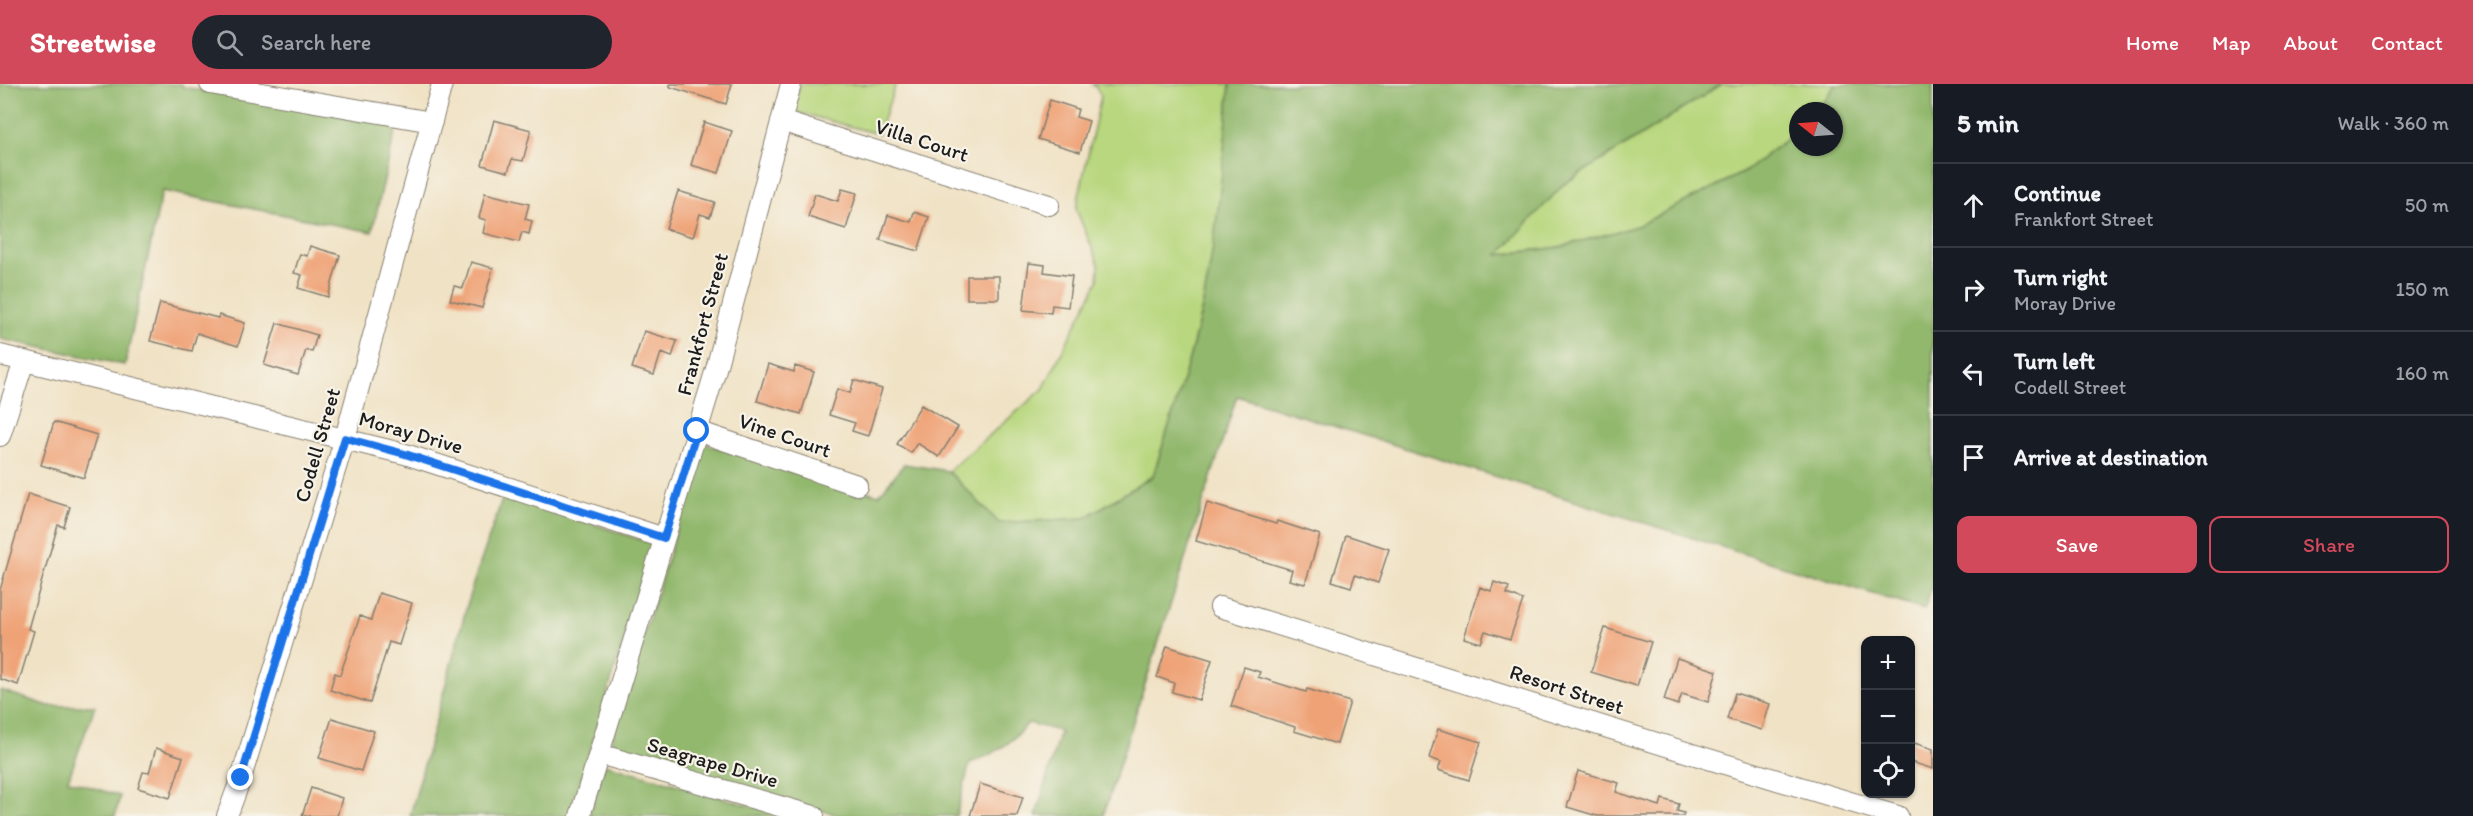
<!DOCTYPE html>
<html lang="en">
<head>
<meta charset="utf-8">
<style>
	:root { --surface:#171b24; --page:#20242c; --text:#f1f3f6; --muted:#9ea1a6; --line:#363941; --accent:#d1495b }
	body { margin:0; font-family:Itim,sans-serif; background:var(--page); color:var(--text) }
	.controls { position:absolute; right:18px; bottom:18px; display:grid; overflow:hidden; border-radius:12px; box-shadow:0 2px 4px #0004 }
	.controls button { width:54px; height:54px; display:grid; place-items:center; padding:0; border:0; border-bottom:2px solid var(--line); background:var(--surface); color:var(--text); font:30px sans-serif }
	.compass { position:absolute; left:1789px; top:18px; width:54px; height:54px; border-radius:50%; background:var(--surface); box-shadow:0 2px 4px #0004; rotate:287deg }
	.stop { position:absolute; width:18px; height:18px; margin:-14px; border:4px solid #1a73e8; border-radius:50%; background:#fff }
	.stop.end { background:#1a73e8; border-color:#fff; box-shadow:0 2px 6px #0008 }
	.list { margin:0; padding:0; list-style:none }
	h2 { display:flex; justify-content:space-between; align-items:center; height:78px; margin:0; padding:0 24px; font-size:26px }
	h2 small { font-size:20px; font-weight:400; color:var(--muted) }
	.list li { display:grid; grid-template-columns:39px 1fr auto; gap:18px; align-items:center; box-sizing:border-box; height:84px; padding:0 24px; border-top:2px solid var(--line) }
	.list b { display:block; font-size:22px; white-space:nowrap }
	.list p { margin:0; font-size:20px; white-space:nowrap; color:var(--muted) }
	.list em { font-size:20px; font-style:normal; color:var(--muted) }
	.actions { display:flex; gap:12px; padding:18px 24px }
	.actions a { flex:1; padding:14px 0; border:2px solid var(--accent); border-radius:12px; text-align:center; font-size:21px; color:var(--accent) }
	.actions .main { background:var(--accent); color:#fff }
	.icon { flex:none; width:33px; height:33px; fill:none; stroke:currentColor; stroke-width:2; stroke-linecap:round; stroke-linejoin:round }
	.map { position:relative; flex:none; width:1933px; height:732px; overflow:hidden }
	header { display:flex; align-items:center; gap:36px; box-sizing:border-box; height:84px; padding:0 30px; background:var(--accent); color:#fff }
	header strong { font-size:28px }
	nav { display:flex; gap:33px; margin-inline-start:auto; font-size:21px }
	.search { width:420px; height:54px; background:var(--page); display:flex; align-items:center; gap:15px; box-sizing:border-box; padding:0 21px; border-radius:33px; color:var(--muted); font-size:22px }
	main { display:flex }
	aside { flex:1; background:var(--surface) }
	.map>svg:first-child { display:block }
</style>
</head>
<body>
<header>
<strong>Streetwise</strong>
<div class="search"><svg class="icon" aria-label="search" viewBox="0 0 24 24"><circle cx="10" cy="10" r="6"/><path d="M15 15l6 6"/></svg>Search here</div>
<nav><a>Home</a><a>Map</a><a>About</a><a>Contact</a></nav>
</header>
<main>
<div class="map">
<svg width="1933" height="732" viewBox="0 0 1933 732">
	<rect width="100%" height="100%" fill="#f7f3e8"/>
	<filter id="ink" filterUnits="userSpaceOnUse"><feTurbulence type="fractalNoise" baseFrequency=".0167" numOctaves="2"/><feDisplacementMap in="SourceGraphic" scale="12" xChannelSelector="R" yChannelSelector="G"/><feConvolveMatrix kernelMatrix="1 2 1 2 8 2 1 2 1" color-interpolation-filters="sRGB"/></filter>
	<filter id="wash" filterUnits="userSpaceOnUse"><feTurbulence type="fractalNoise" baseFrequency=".008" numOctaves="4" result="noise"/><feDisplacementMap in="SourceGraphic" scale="24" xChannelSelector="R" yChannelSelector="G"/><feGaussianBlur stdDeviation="1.35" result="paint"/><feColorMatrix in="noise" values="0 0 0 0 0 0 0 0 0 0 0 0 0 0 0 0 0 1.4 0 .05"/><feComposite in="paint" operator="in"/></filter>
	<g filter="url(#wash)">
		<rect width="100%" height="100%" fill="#f0e2c5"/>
		<!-- green -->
		<path fill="#b8d77e" stroke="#6a7a4d" stroke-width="1.5" d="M 800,0 L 896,0 L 878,50 L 793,27 Z
			M 1090,0 L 1230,0 C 1224,66 1220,134 1207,199 C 1195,264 1173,329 1153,392 L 1085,434 L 999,439 L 948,387 L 1043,305 L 1098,197 L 1099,181 L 1076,125 L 1101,12 L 1095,2 Z
			M 1722,0 L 1836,0 L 1817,27 L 1798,27 L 1798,46 L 1746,87 L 1638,142 L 1560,163 L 1496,171 L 1564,100 Z"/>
		<!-- forest -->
		<path fill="#92b86d" stroke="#576a44" stroke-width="1.5" d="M 0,0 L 182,0 L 183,3 L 397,40 L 372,148 L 162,107 L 125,281 L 0,255 Z
			M 1230,0 L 1722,0 L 1564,100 L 1498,171 L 1560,163 L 1637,142 L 1746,87 L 1798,46 L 1798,63 L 1834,63 L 1834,27 L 1817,27 L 1836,0 L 1933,0 L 1933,499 L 1924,526 L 1237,312 L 1103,732 L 1036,732 L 1060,647 L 1028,639 C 1012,659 995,670 970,679 L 956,732 L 841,732 L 609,665 L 703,359 L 863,411 L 865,407 L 879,411 L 904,380 L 948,387 L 999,439 L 1085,434 L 1153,392 C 1173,329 1195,264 1207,199 C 1219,134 1224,66 1230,0 Z
			M 504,410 L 653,460 L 570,732 L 410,732 L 472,503 Z
			M 0,606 L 49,622 L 95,622 L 68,696 L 120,712 L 115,732 L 0,732 Z
			M 605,680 L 786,732 L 589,732 Z"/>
		<g id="blocks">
			<!-- building -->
			<path fill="#efa276" d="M 670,0 L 732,0 L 726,20 L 670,3 Z
				M 1050,16 L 1078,25 L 1076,33 L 1089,37 L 1080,68 L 1038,55 Z
				M 494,36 L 531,46 L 523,77 L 512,75 L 508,88 L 482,81 Z
				M 704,38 L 732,47 L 719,89 L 691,81 Z
				M 842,105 L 857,109 L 846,145 L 808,133 L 815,110 L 838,117 Z
				M 678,107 L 715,118 L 710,133 L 700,130 L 693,153 L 666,145 Z
				M 485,109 L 529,120 L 525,135 L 532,137 L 529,150 L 522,148 L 519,158 L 483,149 L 486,136 L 479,134 Z
				M 914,128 L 929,133 L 918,167 L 880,156 L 888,131 L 911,138 Z
				M 310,162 L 340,171 L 328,213 L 298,204 L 302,191 L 294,189 L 300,170 L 307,172 Z
				M 471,178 L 493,184 L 482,224 L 450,216 L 454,202 L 463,204 Z
				M 1029,179 L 1045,181 L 1044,188 L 1072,192 L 1068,223 L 1052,221 L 1051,229 L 1023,226 Z
				M 967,192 L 999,192 L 999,215 L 967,215 Z
				M 160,219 L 218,234 L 219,231 L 245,239 L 238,262 L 197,249 L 192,267 L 150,257 Z
				M 277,239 L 317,251 L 312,268 L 306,266 L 298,291 L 264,281 Z
				M 644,247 L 677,257 L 672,273 L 661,269 L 654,291 L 632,284 Z
				M 768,280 L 794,288 L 795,282 L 814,288 L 801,330 L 757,317 Z
				M 854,296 L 882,305 L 868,352 L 852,347 L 855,339 L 829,331 L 837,305 L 850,309 Z
				M 921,321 L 958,343 L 939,373 L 917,359 L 911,369 L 897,360 Z
				M 54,338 L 97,351 L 84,394 L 41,381 Z
				M 28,410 L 70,423 L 64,443 L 58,441 L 46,482 L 28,545 L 34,547 L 18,601 L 0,595 L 0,506 Z
				M 1207,419 L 1276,440 L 1277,437 L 1320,451 L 1305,500 L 1289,496 L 1292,486 L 1196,457 Z
				M 1346,451 L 1389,465 L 1378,499 L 1355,491 L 1351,503 L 1332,497 Z
				M 1494,498 L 1509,503 L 1507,510 L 1523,516 L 1510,555 L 1485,547 L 1481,559 L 1464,554 L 1480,503 L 1491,507 Z
				M 379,509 L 412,519 L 399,561 L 389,558 L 370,619 L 330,606 L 335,589 L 340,591 L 360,532 L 371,536 Z
				M 1605,544 L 1651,558 L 1637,602 L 1591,588 Z
				M 1167,562 L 1212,576 L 1199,616 L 1172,608 L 1174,599 L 1157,593 Z
				M 1677,574 L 1717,587 L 1708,618 L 1682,610 L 1678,621 L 1664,616 Z
				M 1244,583 L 1260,588 L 1258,593 L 1306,608 L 1307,605 L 1350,618 L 1337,660 L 1294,647 L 1295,643 L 1231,622 Z
				M 1735,609 L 1770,620 L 1762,646 L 1727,635 Z
				M 332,634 L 374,647 L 361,687 L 319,674 Z
				M 1438,645 L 1481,658 L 1469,696 L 1438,686 L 1441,678 L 1429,674 Z
				M 1911,658 L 1933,665 L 1933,685 L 1911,678 Z
				M 156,664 L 183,673 L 170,714 L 138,704 L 143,688 L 149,689 Z
				M 1578,687 L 1619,699 L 1616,708 L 1660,722 L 1662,715 L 1679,720 L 1677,727 L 1684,729 L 1683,732 L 1597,732 L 1567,723 Z
				M 980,700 L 1023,713 L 1017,732 L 970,732 Z
				M 311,704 L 342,714 L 337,732 L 302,732 Z"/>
		</g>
	</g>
	<g filter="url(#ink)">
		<use href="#blocks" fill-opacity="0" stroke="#867f70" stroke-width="1.5"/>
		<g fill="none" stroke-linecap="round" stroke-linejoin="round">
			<!-- minor casing -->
			<g stroke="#867f70" stroke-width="22">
				<path id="minor" d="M 210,0 L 432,38
					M 781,37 L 1049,121
					M 0,271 L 405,370 L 664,454
					M 697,347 L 857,401
					M 0,352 L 24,277
					M 1220,523 C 1446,592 1671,666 1898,732
					M 599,670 L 814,732
					M 227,732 L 241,694 L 345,354 L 442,0
					M 580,732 L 716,285 L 791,0"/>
			</g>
			<!-- minor -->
			<use href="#minor" stroke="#fff" stroke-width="20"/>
		</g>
	</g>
	<g fill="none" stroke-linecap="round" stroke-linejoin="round" filter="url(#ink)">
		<!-- route -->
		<path stroke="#1a73e8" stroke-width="8" d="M 241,694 L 345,354 L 405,370 L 664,454 L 697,347"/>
	</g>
	<g text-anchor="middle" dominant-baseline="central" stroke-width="4.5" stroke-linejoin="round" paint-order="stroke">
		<!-- street labels -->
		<g font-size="21" fill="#1c1c1c" stroke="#f7f3e8">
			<text transform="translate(922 56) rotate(18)">Villa Court</text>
			<text transform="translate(702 240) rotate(-75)">Frankfort Street</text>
			<text transform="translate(411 348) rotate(16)">Moray Drive</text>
			<text transform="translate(785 351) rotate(19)">Vine Court</text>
			<text transform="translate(317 361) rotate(-74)">Codell Street</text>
			<text transform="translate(1567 605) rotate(18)">Resort Street</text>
			<text transform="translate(713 678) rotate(16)">Seagrape Drive</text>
		</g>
	</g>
</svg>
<div class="controls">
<button>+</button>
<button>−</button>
<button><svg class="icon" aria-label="locate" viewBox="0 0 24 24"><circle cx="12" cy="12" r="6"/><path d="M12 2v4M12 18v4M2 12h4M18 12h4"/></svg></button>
</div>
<svg class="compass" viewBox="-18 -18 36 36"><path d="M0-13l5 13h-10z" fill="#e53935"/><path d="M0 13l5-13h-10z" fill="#9ea1a6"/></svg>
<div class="stop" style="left:697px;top:347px"></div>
<div class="stop end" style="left:241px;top:694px"></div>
</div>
<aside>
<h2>5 min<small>Walk · 360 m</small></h2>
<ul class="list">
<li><svg class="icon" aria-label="ahead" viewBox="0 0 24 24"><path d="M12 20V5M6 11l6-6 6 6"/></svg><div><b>Continue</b><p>Frankfort Street</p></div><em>50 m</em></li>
<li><svg class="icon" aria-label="right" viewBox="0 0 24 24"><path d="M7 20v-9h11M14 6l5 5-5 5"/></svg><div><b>Turn right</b><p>Moray Drive</p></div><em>150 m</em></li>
<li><svg class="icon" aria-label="left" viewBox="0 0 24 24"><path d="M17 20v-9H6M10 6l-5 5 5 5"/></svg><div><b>Turn left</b><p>Codell Street</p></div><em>160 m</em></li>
<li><svg class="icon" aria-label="arrive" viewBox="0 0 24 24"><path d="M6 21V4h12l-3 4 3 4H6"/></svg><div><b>Arrive at destination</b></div></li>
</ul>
<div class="actions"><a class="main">Save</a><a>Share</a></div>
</aside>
</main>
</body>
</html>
